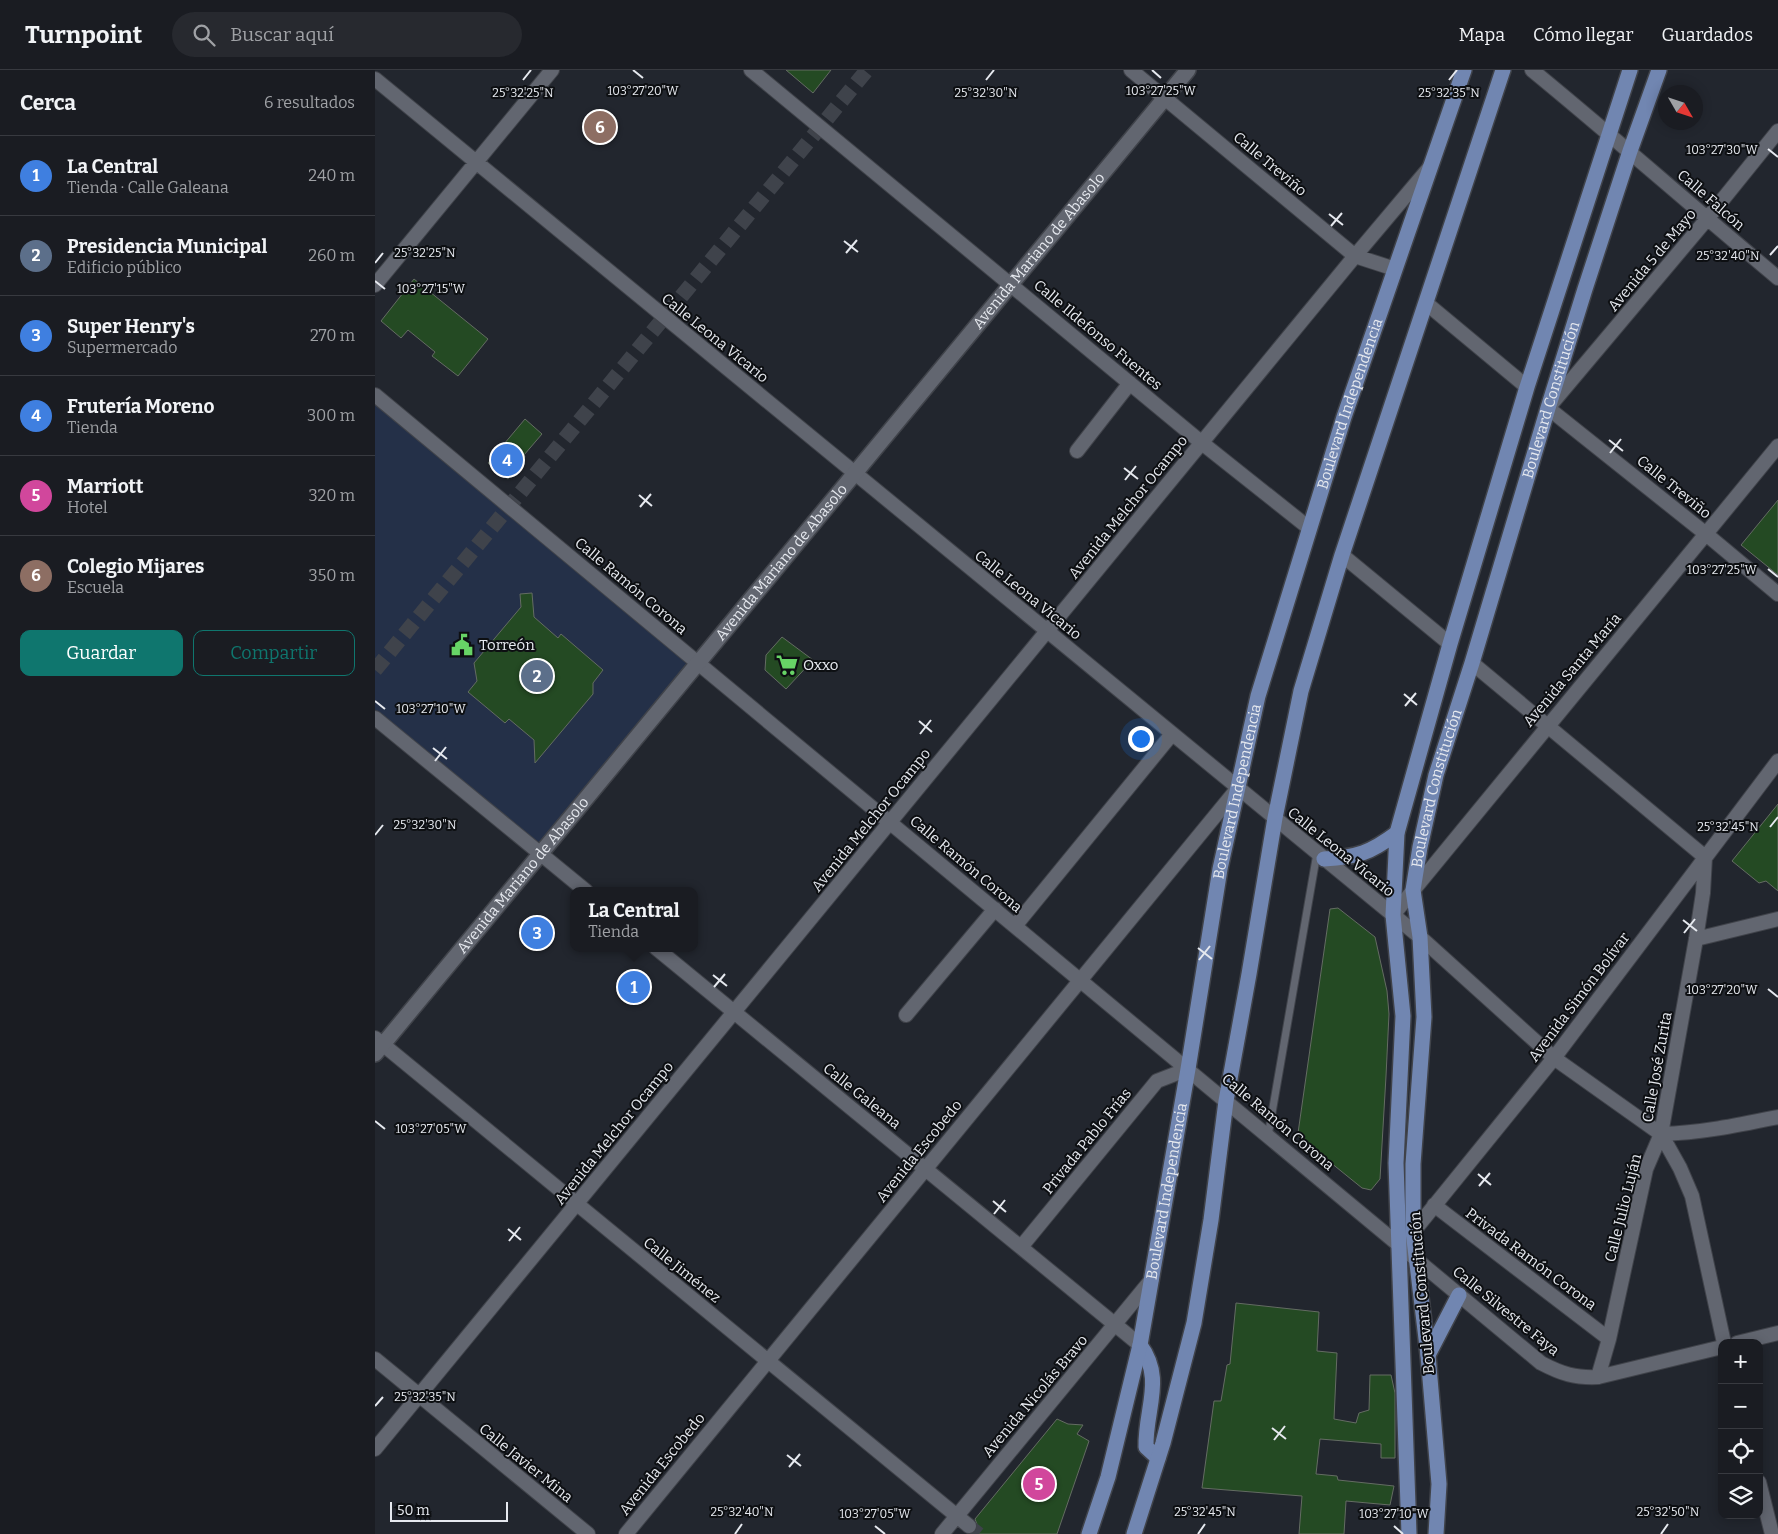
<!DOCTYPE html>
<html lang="es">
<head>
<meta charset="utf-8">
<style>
	:root { --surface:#1a1c22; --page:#27292f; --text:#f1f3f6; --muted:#9fa1a5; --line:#383a40; --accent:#0f766e }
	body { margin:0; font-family:Bitter,serif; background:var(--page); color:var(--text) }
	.controls { position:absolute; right:15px; bottom:15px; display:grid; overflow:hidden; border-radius:10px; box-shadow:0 2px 12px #0003 }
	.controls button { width:45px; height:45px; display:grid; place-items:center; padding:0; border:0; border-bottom:1px solid var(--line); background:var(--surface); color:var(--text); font:25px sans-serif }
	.compass { position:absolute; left:1283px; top:15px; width:45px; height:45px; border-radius:50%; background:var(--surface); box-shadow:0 2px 12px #0003; rotate:129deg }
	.scale { position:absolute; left:15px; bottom:12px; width:118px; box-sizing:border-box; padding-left:5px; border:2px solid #e6e9ef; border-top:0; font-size:14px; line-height:18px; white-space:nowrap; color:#e6e9ef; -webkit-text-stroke:4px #0d0f12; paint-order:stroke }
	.you { position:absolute; left:765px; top:668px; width:18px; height:18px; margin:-12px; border:4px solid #fff; border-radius:50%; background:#1a73e8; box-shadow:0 0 0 8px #1a73e833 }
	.badge { display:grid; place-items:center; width:32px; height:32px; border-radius:50%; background:var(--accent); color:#fff; font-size:16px; font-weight:700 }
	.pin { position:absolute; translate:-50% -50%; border:2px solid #fff; box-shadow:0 1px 5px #0006 }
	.popup { position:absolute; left:195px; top:817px; width:128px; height:65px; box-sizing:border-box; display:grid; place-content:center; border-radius:10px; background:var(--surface); filter:drop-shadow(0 1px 4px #0005); font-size:16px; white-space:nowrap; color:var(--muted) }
	.popup b { font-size:19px; color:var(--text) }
	.popup::after { content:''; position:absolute; left:50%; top:100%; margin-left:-10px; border:10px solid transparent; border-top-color:var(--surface) }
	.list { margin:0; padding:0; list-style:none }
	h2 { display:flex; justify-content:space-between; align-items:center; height:65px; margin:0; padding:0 20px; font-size:21px }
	h2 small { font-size:16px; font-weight:400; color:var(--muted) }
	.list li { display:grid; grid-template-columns:32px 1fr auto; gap:15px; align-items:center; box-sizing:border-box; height:80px; padding:0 20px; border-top:1px solid var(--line) }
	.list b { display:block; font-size:19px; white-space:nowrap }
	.list p { margin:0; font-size:16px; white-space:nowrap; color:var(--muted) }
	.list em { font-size:16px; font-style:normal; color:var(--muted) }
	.actions { display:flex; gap:10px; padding:15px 20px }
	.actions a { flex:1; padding:11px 0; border:1px solid var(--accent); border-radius:10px; text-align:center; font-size:18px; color:var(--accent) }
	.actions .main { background:var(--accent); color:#fff }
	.icon { flex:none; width:28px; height:28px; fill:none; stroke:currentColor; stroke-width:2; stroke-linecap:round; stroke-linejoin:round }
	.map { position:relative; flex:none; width:1403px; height:1464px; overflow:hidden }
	header { display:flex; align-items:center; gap:30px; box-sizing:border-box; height:70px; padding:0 25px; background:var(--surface); border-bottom:1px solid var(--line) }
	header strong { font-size:24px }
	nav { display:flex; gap:28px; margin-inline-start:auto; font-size:18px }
	.search { width:350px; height:45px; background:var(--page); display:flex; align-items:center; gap:12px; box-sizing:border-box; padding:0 18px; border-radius:28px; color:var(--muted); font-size:19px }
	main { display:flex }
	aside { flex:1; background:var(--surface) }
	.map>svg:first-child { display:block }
</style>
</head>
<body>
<header>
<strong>Turnpoint</strong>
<div class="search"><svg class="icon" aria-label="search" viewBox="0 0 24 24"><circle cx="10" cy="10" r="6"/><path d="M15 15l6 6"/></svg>Buscar aquí</div>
<nav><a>Mapa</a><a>Cómo llegar</a><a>Guardados</a></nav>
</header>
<main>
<aside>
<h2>Cerca<small>6 resultados</small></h2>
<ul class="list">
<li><span class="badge" style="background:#3f7fe0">1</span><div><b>La Central</b><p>Tienda · Calle Galeana</p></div><em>240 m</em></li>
<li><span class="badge" style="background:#5c6f8a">2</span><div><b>Presidencia Municipal</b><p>Edificio público</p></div><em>260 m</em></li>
<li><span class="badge" style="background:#3f7fe0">3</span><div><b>Super Henry's</b><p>Supermercado</p></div><em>270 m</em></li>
<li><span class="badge" style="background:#3f7fe0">4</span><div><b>Frutería Moreno</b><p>Tienda</p></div><em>300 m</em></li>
<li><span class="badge" style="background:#d1479c">5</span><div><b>Marriott</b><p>Hotel</p></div><em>320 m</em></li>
<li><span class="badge" style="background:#8d6e63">6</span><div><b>Colegio Mijares</b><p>Escuela</p></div><em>350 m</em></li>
</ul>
<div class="actions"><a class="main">Guardar</a><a>Compartir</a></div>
</aside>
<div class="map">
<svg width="1403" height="1464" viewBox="0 0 1403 1464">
	<rect width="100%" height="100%" fill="#22262e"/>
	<!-- green -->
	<path fill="#243048" d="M 0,326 L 321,592 L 164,784 L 0,649 Z"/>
	<!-- building -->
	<path fill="#244a23" stroke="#646c63" d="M 411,0 L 456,0 L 438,23 Z
		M 39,209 L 113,269 L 83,306 L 57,286 L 60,282 L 33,260 L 26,268 L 6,251 Z
		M 150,349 L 167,364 L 149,385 L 150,387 L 133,409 L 113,393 Z
		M 1403,430 L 1403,505 L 1366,475 Z
		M 157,523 L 159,547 L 183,568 L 186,564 L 228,600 L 218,613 L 218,624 L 160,693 L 159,670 L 134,649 L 130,653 L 93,622 L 102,611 L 99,593 L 146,537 L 145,524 Z
		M 407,567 L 438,590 L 411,619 L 390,600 L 391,585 Z
		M 1403,734 L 1403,821 L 1391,811 L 1384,813 L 1357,791 Z
		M 963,838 L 1000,867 L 1012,921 L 1014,944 L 1011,1006 L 1005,1109 L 996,1120 L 987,1118 L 924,1067 L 923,1063 L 955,839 Z
		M 861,1233 L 944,1242 L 942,1281 L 962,1283 L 959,1349 L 981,1353 L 984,1343 L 994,1340 L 995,1305 L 1016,1305 L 1020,1323 L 1020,1388 L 1006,1388 L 1006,1374 L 945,1369 L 941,1404 L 962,1406 L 963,1410 L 1019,1416 L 1015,1435 L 971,1431 L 969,1464 L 924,1464 L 927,1426 L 827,1418 L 839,1331 L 846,1331 L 852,1295 L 855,1294 Z
		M 682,1349 L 693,1354 L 708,1355 L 702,1364 L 714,1371 L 682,1464 L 597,1464 L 603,1457 L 600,1449 Z"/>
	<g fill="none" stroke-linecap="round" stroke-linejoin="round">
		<!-- minor-tunnel -->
		<path stroke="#3f434b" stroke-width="14" stroke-dasharray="14 7" stroke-linecap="butt" d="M 594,1456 L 604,1464"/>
		<!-- tertiary-tunnel -->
		<path stroke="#3f434b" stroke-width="15" stroke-dasharray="15 8" stroke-linecap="butt" d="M 0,600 L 492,0"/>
		<!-- service casing -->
		<g stroke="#40434a" stroke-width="9">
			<path id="service" d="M 893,1066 L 942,783"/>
		</g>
		<!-- minor casing -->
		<g stroke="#40434a" stroke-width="16">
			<path id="minor" d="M 376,0 L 827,373 L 934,458
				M 756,0 L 980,186 L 1020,199
				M 1157,0 C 1240,68 1320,139 1403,208
				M 0,9 L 1045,867 L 1179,988 L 1286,1064 L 1305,1098 L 1317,1126 L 1349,1273
				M 1403,61 L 1332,149 L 1173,338 L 1331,464 L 1403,524
				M 0,215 L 177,0
				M 1051,233 L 1152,317
				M 0,325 L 1166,1293 C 1187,1304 1200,1308 1223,1307 L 1347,1277
				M 702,381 L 755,313
				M 967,485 L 1075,574
				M 1097,593 L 1330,787 L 1328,823 L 1321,869 L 1286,1064 L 1271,1099 L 1234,1269 L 1223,1307
				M 0,648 L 211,821
				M 1018,845 L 1403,376
				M 640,856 L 797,664
				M 1321,869 L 1403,849
				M 281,878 L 765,1275
				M 531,945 L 620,839
				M 0,968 L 594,1456
				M 1286,1064 C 1326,1063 1364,1055 1403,1047
				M 1059,1135 L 1234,1269
				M 1034,1167 L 1179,988 L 1403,691
				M 646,1177 L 782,1011 L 813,999
				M 1362,1273 L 1403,1263
				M 0,1289 L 213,1464
				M 0,1379 L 980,186 L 1055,97
				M 1384,1412 L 1397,1464
				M 251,1464 L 863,718
				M 567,1464 L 777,1209"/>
		</g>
		<!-- tertiary casing -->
		<g stroke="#40434a" stroke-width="18">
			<g id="tertiary">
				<path id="s1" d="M 0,984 L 813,0"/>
			</g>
		</g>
		<!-- primary casing -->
		<g stroke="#40434a" stroke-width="18">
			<g id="primary">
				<path d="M 949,789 C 983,787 995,783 1022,763"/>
				<path d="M 765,1275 C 790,1309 770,1339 771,1377 L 783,1388"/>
				<path d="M 1053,1285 L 1084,1225"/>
				<path id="s2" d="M 714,1464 L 733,1407 L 765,1275 L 813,999 L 845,799 L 883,626 L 969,347 L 1089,0"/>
				<path d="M 759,1464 L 788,1373 L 819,1253 L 836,1150 L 851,1031 L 874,904 L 900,748 L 926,621 L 967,485 L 1128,0"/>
				<path d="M 1034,1464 L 1021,1093 L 1028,946 L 1018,845 L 1022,763 L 1075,574 L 1152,317 L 1255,0"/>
				<path id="s3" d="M 1061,1464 L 1064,1414 L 1053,1285 L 1038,1161 L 1038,1094 L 1049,947 L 1045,867 L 1038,820 L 1045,777 L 1061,705 L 1097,593 L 1173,338 L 1210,219 L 1255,81 L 1284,0"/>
			</g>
		</g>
		<!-- service -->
		<use href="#service" stroke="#626670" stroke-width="7"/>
		<!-- minor -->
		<use href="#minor" stroke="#626670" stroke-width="14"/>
		<!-- tertiary -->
		<use href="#tertiary" stroke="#626670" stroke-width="15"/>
		<!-- primary -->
		<use href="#primary" stroke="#7186b1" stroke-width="15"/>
	</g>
	<!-- ticks -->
	<path fill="none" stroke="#e6e9ef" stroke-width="2" d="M 258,0 L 268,8M 777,0 L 786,8M 148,10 L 156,0M 611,10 L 619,0M 1074,10 L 1082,0M 1393,79 L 1403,87M 954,144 L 968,155M 956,156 L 967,143M 469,171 L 483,182M 471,183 L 482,170M 1395,185 L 1403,176M 0,193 L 8,183M 0,211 L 10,219M 1234,370 L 1248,381M 1235,383 L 1246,369M 749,398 L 763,409M 750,410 L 761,396M 264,425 L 277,436M 265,437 L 276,424M 1393,499 L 1403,507M 1029,624 L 1042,635M 0,631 L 10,639M 1030,636 L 1041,623M 544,651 L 557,662M 545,664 L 556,650M 58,678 L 72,689M 60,691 L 71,677M 1395,757 L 1403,747M 0,765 L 8,755M 1308,850 L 1322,861M 1309,863 L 1320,849M 823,878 L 837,889M 824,890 L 835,876M 338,905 L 352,916M 339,917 L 350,904M 1393,919 L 1403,927M 0,1051 L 10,1059M 1103,1104 L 1116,1115M 1104,1116 L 1115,1103M 618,1131 L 631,1142M 619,1144 L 630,1130M 133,1159 L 146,1170M 134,1171 L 145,1157M 0,1336 L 8,1327M 897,1358 L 911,1369M 899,1370 L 910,1356M 412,1385 L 426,1396M 414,1397 L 425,1384M 500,1456 L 510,1464M 1019,1456 L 1028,1464M 360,1464 L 367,1454M 823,1464 L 830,1454M 1286,1464 L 1293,1454"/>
	<!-- icons -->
	<defs>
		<g id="civic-bare" transform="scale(1.725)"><path d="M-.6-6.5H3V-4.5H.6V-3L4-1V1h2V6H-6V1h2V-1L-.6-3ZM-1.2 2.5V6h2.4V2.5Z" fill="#67d466" stroke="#0d0f12" stroke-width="2.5" paint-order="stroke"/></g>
		<g id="supermarket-bare" transform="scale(1.725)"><path d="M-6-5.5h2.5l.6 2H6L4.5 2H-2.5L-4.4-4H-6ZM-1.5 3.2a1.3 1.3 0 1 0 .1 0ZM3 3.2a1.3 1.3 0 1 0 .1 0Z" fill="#67d466" stroke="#0d0f12" stroke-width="2.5" paint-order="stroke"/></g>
	</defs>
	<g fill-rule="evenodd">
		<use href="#civic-bare" x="87" y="575"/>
		<use href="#supermarket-bare" x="412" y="595"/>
	</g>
	<g text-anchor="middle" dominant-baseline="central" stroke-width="4" stroke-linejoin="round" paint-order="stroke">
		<!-- street labels -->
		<g font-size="15" fill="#e6e9ef" stroke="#0d0f12">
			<text transform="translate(895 94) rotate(40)">Calle Treviño</text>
			<text transform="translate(1336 130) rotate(41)">Calle Falcón</text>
			<text stroke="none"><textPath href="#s1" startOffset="1042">Avenida Mariano de Abasolo</textPath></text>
			<text transform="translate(1277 190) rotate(-50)">Avenida 5 de Mayo</text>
			<text transform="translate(723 265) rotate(40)">Calle Ildefonso Fuentes</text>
			<text transform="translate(340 268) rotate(39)">Calle Leona Vicario</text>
			<text stroke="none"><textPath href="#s3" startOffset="1156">Boulevard Constitución</textPath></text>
			<text stroke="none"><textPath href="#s2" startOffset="1162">Boulevard Independencia</textPath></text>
			<text transform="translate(1299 417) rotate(39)">Calle Treviño</text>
			<text transform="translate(753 437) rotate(-51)">Avenida Melchor Ocampo</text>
			<text stroke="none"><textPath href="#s1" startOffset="638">Avenida Mariano de Abasolo</textPath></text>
			<text transform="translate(256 516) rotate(40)">Calle Ramón Corona</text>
			<text transform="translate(653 525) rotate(39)">Calle Leona Vicario</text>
			<text transform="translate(1197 600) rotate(-50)">Avenida Santa María</text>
			<text stroke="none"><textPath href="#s3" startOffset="751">Boulevard Constitución</textPath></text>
			<text stroke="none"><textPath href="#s2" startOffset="758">Boulevard Independencia</textPath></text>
			<text transform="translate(496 750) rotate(-51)">Avenida Melchor Ocampo</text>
			<text transform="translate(966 782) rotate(39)">Calle Leona Vicario</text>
			<text transform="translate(591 794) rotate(40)">Calle Ramón Corona</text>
			<text stroke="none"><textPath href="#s1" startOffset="232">Avenida Mariano de Abasolo</textPath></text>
			<text transform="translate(1204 927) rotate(-53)">Avenida Simón Bolívar</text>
			<text transform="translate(1282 997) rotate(-80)">Calle José Zurita</text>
			<text transform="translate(487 1026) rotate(39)">Calle Galeana</text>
			<text transform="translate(903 1052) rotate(40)">Calle Ramón Corona</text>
			<text transform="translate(239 1063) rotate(-51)">Avenida Melchor Ocampo</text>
			<text transform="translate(712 1071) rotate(-51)">Privada Pablo Frías</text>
			<text transform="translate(544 1081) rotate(-51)">Avenida Escobedo</text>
			<text stroke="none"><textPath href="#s2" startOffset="352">Boulevard Independencia</textPath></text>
			<text transform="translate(1248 1138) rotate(-76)">Calle Julio Luján</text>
			<text transform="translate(1156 1189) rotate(37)">Privada Ramón Corona</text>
			<text transform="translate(307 1200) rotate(39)">Calle Jiménez</text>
			<text transform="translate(1047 1223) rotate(-95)">Boulevard Constitución</text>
			<text transform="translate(1131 1241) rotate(39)">Calle Silvestre Faya</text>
			<text transform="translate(660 1326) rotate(-50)">Avenida Nicolás Bravo</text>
			<text transform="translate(151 1393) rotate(39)">Calle Javier Mina</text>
			<text transform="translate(287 1394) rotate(-51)">Avenida Escobedo</text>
		</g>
		<!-- poi labels -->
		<g font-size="15" fill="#e6e9ef" stroke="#0d0f12" text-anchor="start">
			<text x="104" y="575">Torreón</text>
			<text x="428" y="595">Oxxo</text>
		</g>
	</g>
	<g font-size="12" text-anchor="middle" fill="#e6e9ef" stroke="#0d0f12" stroke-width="4" stroke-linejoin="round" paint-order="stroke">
		<text x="268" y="25">103°27'20"W</text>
		<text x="786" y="25">103°27'25"W</text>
		<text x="148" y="27">25°32'25"N</text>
		<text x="611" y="27">25°32'30"N</text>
		<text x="1074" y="27">25°32'35"N</text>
		<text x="1347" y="84">103°27'30"W</text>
		<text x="50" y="187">25°32'25"N</text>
		<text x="1353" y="190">25°32'40"N</text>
		<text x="56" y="223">103°27'15"W</text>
		<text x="1347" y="504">103°27'25"W</text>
		<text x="56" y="643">103°27'10"W</text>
		<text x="50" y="759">25°32'30"N</text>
		<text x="1353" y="761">25°32'45"N</text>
		<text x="1347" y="924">103°27'20"W</text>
		<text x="56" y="1063">103°27'05"W</text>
		<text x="50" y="1331">25°32'35"N</text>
		<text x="367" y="1446">25°32'40"N</text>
		<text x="830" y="1446">25°32'45"N</text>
		<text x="1293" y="1446">25°32'50"N</text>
		<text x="500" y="1448">103°27'05"W</text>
		<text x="1019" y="1448">103°27'10"W</text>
	</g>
</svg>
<div class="controls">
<button>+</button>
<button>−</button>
<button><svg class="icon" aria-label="locate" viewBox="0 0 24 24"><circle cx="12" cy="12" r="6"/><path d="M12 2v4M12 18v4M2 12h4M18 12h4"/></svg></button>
<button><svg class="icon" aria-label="layers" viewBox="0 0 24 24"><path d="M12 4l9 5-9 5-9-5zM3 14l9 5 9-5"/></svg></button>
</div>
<svg class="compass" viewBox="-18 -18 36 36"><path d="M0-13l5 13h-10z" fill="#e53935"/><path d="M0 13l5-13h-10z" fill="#9fa1a5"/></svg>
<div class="scale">50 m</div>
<div class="you"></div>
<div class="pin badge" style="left:259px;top:917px;background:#3f7fe0">1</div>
<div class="popup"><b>La Central</b>Tienda</div>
<div class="pin badge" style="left:162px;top:606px;background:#5c6f8a">2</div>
<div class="pin badge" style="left:162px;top:863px;background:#3f7fe0">3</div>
<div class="pin badge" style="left:132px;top:390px;background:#3f7fe0">4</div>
<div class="pin badge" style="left:664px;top:1414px;background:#d1479c">5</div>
<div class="pin badge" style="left:225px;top:57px;background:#8d6e63">6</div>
</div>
</main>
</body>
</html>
